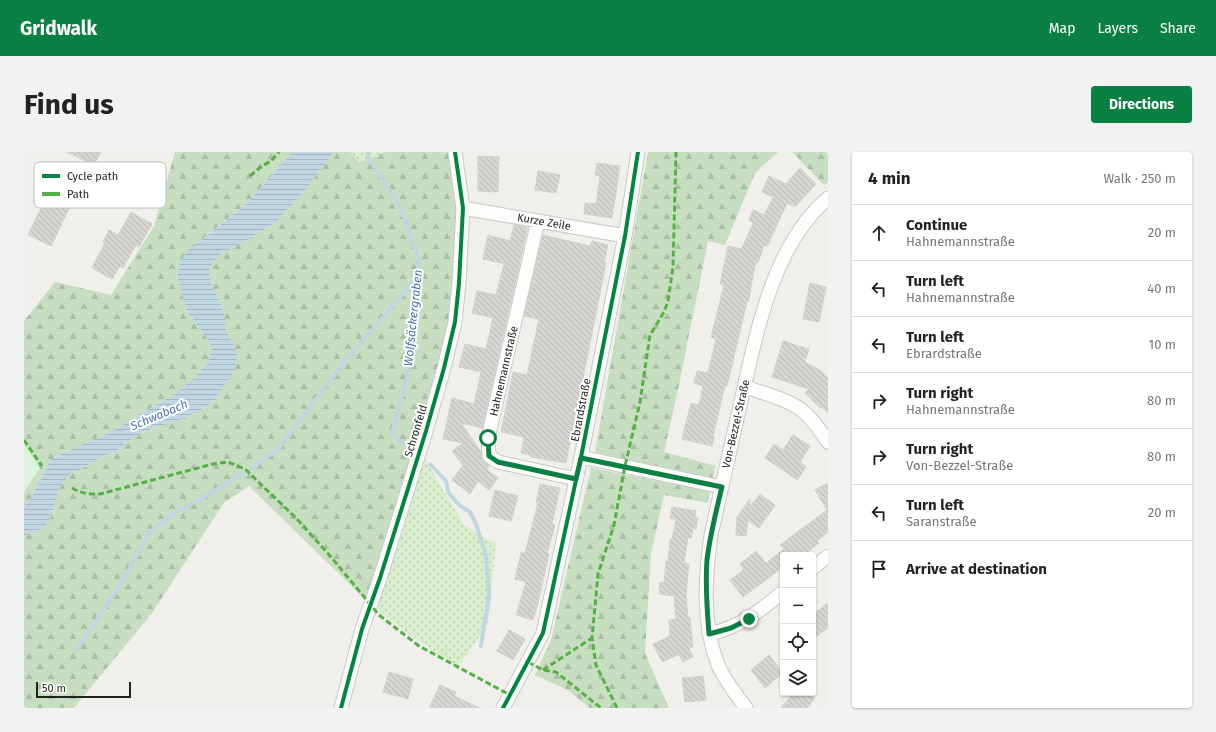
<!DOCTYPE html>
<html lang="en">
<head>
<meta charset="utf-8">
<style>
	:root { --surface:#fff; --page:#f2f2f2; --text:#222; --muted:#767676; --line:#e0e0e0; --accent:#0b8043 }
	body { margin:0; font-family:"Fira Sans",sans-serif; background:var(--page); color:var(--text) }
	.controls { position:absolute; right:12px; bottom:12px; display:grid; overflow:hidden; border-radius:4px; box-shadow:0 1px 3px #0004 }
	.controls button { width:36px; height:36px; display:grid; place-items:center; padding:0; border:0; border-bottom:1px solid var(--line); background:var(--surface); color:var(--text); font:20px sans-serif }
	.scale { position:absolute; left:12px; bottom:10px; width:95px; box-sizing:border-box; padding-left:4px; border:2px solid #222; border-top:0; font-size:11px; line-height:14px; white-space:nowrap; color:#222; -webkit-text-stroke:3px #fff; paint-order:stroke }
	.stop { position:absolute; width:12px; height:12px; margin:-9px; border:3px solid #0b8043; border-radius:50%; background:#fff }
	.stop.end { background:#0b8043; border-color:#fff; box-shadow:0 1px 4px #0008 }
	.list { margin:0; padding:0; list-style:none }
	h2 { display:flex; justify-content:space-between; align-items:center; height:52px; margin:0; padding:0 16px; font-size:17px }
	h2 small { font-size:13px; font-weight:400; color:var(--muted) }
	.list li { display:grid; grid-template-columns:26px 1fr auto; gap:12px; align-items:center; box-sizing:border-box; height:56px; padding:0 16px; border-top:1px solid var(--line) }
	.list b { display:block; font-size:15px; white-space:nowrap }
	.list p { margin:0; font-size:13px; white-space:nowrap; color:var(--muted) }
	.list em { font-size:13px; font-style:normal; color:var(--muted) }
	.icon { flex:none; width:22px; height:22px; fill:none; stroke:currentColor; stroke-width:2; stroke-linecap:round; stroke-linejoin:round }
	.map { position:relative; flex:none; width:804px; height:556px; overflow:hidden; border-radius:4px }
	header { display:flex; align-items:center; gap:24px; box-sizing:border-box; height:56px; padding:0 20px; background:var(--accent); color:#fff }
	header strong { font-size:19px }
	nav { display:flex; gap:22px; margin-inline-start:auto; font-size:14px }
	.intro { display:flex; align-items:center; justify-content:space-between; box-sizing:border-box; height:96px; padding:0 24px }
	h1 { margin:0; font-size:28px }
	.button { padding:10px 18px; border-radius:4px; background:var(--accent); color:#fff; font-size:14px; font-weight:700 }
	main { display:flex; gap:24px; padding:0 24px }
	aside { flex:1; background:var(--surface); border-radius:4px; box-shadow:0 1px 3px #0004 }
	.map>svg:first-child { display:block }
</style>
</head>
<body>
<header>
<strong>Gridwalk</strong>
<nav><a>Map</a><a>Layers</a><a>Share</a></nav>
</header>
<div class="intro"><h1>Find us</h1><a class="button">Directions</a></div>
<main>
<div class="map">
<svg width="804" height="556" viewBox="0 0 804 556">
	<defs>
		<pattern id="grass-dots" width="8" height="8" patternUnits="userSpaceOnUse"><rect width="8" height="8" fill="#d8edcb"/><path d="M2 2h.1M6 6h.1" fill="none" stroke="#b9cbae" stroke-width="1.8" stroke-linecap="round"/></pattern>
		<pattern id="forest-firs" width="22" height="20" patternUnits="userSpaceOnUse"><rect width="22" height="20" fill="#c7dec1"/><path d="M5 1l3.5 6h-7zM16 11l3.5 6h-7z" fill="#abbea6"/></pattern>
		<pattern id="water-rules" width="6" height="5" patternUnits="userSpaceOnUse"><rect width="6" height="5" fill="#bfd6e3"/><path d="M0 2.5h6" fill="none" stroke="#a4b7c2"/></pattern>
		<pattern id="building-back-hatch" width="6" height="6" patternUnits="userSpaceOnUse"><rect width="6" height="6" fill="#d7d5d2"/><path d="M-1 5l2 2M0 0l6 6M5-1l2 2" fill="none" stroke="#b8b7b4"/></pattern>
	</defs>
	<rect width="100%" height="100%" fill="#f0efeb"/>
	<!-- grass -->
	<path fill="url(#grass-dots)" d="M 326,0 L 363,0 L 359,1 L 335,11 Z
		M 398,302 L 440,373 L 472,392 L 464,472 L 434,515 L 387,484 L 357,461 L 354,456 L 353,452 Z"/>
	<!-- forest -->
	<path fill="url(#forest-firs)" d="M 151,0 L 268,0 L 223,51 L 176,89 L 153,125 L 163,159 L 183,186 L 188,196 L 183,212 L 168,228 L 146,245 L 116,262 L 87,280 L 39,301 L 27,308 L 7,346 L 0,354 L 0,169 L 31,130 L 87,143 L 130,74 Z
		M 310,0 L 326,0 L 335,11 L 359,1 L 363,0 L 431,0 L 439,56 L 420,216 L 347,453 L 225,334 L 200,351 L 128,461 L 50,556 L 0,556 L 0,384 L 20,376 L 26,367 L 35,338 L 42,324 L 55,318 L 78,305 L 92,300 L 106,288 L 119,280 L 163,265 L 180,256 L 191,248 L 210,219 L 209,191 L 202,179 L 201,166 L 195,147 L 188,135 L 185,120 L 189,110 L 198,101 L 220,90 L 253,69 L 281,38 Z
		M 624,0 L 754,0 L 731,21 L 701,93 L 684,89 L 655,233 L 640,300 L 692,314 L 688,328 L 571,300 Z
		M 768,0 L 804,0 L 804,30 L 800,33 Z
		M 567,316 L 686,339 L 684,351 L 640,343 L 627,402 L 621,501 L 645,556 L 566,556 L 542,537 L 511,523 L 527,488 Z"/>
	<!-- park -->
	<path fill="#daf5de" d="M 0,292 L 16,316 L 0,340 Z"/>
	<!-- water -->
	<path fill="url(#water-rules)" d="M 268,0 L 310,0 L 281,38 L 253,69 L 220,90 L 198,101 L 189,110 L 185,120 L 188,135 L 195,147 L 201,166 L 202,179 L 209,191 L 213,203 L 210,219 L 191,248 L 180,256 L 163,265 L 119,280 L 106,288 L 92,300 L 78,305 L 55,318 L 43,324 L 35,338 L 26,367 L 20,376 L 0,384 L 0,354 L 7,346 L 27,308 L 39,301 L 87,280 L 116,262 L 146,245 L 168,228 L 183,212 L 188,196 L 183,186 L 163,159 L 153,125 L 156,109 L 163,99 L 184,83 L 223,51 Z"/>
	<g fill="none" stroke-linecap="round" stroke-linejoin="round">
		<!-- stream -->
		<path stroke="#bfd6e3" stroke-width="4" d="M 344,0 L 344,5 L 373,50 L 382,70 L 386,86 L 393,100 L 395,113 L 383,226 L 368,281 L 378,291
			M 406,312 L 422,329 L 424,340 L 435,353 L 446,360 L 452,372 L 462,404 L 465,444 L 457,494
			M 227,317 L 254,297 L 322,208 L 381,140 L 393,124
			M 54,496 L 98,430 L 125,381 L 155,358 L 174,349 L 219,321"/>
	</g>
	<!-- building -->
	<path fill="url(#building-back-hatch)" stroke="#d3d1cc" d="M 43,0 L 77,0 L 70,13 Z
		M 454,4 L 475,5 L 474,40 L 454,39 Z
		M 573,11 L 596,14 L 588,66 L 560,62 L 561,51 L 572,52 L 576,24 L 571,23 Z
		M 776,16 L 792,32 L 771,55 L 763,51 L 743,95 L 740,93 L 734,111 L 732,111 L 726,138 L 727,138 L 724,150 L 723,150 L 703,234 L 701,234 L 689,284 L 690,285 L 688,294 L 658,287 L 667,251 L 675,253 L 679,234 L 670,231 L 673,219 L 684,221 L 692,187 L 687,185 L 700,133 L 696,132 L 704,94 L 718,97 L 729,71 L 725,68 L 729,58 L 740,63 L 749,45 L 738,40 L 745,24 L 762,32 Z
		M 35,19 L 58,29 L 27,94 L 4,83 Z
		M 514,19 L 536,23 L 532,41 L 511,38 Z
		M 107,60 L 128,72 L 115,95 L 112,93 L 99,116 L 96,114 L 88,127 L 68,116 L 81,91 L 79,90 L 85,78 L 94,83 Z
		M 490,73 L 503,76 L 503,79 L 458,276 L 437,271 L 457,300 L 458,308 L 465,314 L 463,318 L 474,326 L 465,338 L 454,329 L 446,342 L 428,328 L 439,313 L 428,299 L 439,291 L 419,287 L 428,246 L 450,252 L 457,220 L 435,215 L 441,192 L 462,197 L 469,166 L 448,161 L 453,139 L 472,143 L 480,112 L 459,107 L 464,83 L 486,89 Z
		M 519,83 L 566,94 L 568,89 L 584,93 L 580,110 L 582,110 L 578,132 L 542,311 L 507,305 L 507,303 L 497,301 L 500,285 L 477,280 L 489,220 L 503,223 L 515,167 L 500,164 Z
		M 786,131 L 802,135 L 795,170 L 779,167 Z
		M 759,189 L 785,197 L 781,210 L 797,219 L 804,226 L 804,261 L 798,255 L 796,256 L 781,241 L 785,237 L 748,225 Z
		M 769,283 L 786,294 L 776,310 L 782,315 L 773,328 L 741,306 L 750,292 L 759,298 Z
		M 804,331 L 804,380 L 793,389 L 795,391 L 780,403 L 759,403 L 759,415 L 719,445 L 706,428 L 720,418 L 716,412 L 732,399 L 742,411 L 760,397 L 756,393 L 803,358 L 791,338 Z
		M 516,332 L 536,336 L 528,372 L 531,373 L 523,402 L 525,402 L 514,451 L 509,468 L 492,463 L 502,430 L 491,427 L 497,401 L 501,401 L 514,351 L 512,351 Z
		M 471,338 L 494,344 L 487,369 L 465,364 Z
		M 736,342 L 751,353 L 735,376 L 724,368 L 722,384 L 712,383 L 713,365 L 726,347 L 726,355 Z
		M 648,355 L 672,359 L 671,366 L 674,366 L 672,377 L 669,376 L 667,386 L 664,385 L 660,411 L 665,412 L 662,442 L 664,466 L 666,466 L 669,495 L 665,496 L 669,505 L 659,510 L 655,502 L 638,510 L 629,492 L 646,484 L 645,468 L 652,467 L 650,444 L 635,442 L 636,430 L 640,431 L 642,409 L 644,409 L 646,387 L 648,387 L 652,367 L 646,366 Z
		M 804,451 L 804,476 L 789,487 L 789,462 Z
		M 485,478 L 501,487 L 489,508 L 473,499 Z
		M 745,503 L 759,521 L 741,536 L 727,518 Z
		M 365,520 L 389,527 L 384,547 L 359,540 Z
		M 679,524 L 682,548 L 661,550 L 658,526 Z
		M 416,533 L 432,540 L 430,544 L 456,556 L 405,556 Z
		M 770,541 L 786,541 L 791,546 L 783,556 L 757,556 Z"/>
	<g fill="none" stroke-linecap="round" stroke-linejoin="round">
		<!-- minor casing -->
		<g stroke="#c9c8c7" stroke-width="15">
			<path id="minor" d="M 439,56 L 601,84
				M 514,69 L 464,286 L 465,304 L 474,310 L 552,327
				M 721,235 C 736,240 763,247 776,257 C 788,265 796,279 804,290
				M 557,305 L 698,335
				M 789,416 L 804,404
				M 685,482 C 717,475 734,460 759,440
				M 317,556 L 338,477 L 356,426 L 402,279 L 420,216 L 431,170 L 435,131 L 439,56 L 431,0
				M 479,556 L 519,481 L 557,305 L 601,84 L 614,0
				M 722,556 C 712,543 701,528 694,513 C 678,472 681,425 687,383 C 697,338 707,294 717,249 C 733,180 748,94 804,46"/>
		</g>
		<!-- minor -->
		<use href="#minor" stroke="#fdfdfc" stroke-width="13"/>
		<!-- quiet -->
		<path stroke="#55b145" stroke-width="3" stroke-dasharray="6 3" stroke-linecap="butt" d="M 226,24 L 238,14 L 247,9 L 255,0
			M 0,288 L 18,314
			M 48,336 C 58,342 65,342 76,342 L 189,312 L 204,310 L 221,317 L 273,367 L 307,405 L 355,463 L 395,494 L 486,543
			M 504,510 L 519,518 L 532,520 L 577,556
			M 519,518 L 568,486
			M 593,556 L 572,513 L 568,486 L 574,422 L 590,373 L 601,314 L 616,250 L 626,183 L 640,160 L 644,149 L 649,115 L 652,0"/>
		<!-- cycleway casing -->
		<g stroke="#fff" stroke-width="6">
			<path id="cycleway" d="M 317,556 L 338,477 L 356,426 L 402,279 L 420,216 L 431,170 L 435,131 L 439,56 L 431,0
				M 479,556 L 519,481 L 557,305 L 601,84 L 614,0"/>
		</g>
		<!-- cycleway -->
		<use href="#cycleway" stroke="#00873e" stroke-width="4"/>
	</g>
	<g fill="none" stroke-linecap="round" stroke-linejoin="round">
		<!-- route -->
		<path stroke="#0b8043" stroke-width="5" d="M 464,286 L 465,304 L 474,310 L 552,327 L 557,306 L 698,335 C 692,359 686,383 683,408 C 681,433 683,457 685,482 L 707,476 L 725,467"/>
	</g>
	<g text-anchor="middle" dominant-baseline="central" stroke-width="4" stroke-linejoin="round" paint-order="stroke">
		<!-- street labels -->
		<g font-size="11" fill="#222" stroke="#fff">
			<text transform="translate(520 70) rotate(10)">Kurze Zeile</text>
			<text transform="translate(480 219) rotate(-77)">Hahnemannstraße</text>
			<text transform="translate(557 258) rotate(-79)">Ebrardstraße</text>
			<text transform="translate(712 272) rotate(-77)">Von-Bezzel-Straße</text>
			<text transform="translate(392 279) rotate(-73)">Schronfeld</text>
		</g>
		<!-- water labels -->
		<g font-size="12" font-style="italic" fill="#4d71b2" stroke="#fff">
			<text transform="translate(389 166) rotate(-84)">Wolfsäckergraben</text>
			<text transform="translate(135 263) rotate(-23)">Schwabach</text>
		</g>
	</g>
	<!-- legend -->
	<rect x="10" y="10" width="132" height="46" rx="6" fill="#fff" stroke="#bdbdbd" stroke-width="1"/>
	<rect x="18" y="22" width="18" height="4" fill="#00873e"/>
	<rect x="18" y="40" width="18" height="4" fill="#55b145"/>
	<g font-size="11" fill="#222">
		<text x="43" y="28">Cycle path</text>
		<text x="43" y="46">Path</text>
	</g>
</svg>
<div class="controls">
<button>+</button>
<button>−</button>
<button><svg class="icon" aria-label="locate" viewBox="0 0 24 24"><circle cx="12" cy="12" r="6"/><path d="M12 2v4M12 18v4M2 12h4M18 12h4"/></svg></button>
<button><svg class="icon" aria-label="layers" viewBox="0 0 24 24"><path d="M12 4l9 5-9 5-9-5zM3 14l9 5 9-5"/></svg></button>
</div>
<div class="scale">50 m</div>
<div class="stop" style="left:464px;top:286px"></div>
<div class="stop end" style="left:725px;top:467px"></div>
</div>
<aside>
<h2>4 min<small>Walk · 250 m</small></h2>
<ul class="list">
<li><svg class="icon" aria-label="ahead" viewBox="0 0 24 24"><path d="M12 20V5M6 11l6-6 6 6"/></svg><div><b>Continue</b><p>Hahnemannstraße</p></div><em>20 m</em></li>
<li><svg class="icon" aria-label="left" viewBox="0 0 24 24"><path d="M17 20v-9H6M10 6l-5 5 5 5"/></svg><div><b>Turn left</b><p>Hahnemannstraße</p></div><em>40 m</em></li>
<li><svg class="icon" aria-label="left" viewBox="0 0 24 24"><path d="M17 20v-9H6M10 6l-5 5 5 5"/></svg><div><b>Turn left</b><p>Ebrardstraße</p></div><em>10 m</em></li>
<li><svg class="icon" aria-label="right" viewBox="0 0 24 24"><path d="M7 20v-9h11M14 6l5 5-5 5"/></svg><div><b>Turn right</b><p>Hahnemannstraße</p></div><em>80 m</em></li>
<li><svg class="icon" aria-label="right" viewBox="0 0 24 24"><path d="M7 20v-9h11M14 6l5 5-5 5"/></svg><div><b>Turn right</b><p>Von-Bezzel-Straße</p></div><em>80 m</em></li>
<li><svg class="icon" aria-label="left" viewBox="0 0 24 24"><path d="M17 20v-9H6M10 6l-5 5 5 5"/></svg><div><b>Turn left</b><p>Saranstraße</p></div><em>20 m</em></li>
<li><svg class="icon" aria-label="arrive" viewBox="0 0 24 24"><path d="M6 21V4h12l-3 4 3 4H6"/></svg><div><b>Arrive at destination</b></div></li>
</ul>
</aside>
</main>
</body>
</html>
